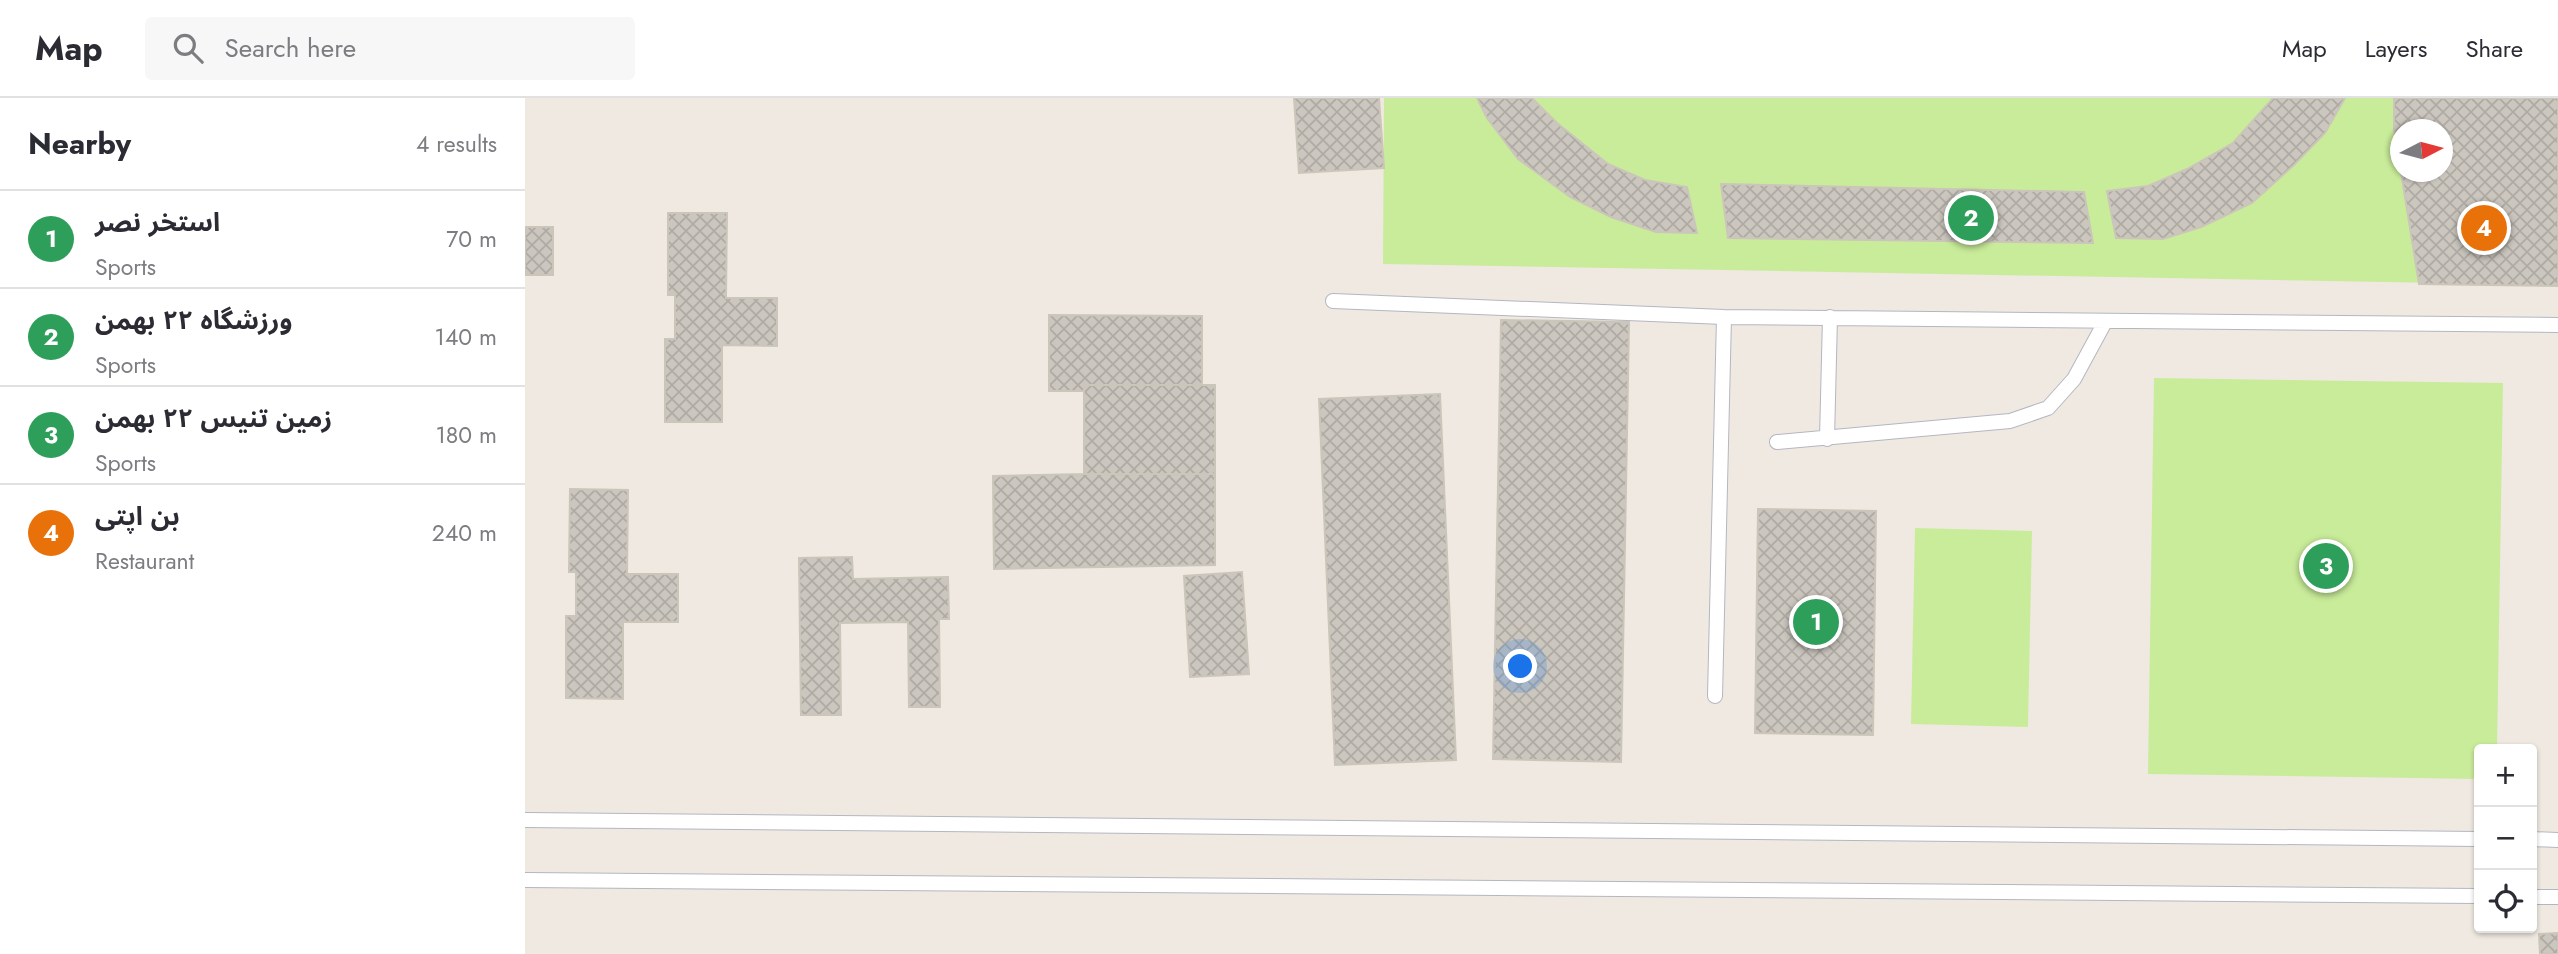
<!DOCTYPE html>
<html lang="en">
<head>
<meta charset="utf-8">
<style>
	:root { --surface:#fff; --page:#f7f7f7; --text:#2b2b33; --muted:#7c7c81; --line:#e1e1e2; --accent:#4264fb }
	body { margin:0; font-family:Jost,"Noto Sans Arabic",sans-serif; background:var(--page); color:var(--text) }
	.controls { position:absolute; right:21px; bottom:21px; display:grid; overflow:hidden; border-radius:7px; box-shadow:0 2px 5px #0004 }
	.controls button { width:63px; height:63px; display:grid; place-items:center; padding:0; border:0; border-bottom:2px solid var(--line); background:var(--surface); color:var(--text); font:35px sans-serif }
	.compass { position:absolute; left:1865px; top:21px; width:63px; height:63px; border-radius:50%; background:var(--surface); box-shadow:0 2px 5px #0004; rotate:84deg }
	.you { position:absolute; left:996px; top:569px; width:24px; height:24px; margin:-18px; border:5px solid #fff; border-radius:50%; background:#1a73e8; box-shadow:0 0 0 10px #1a73e833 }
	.badge { display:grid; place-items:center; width:46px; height:46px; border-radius:50%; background:var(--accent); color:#fff; font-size:23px; font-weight:700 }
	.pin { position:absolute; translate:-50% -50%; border:4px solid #fff; box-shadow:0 2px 7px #0006 }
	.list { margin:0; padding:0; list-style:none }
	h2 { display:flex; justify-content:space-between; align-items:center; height:91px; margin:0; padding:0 28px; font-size:30px }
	h2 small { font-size:23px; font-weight:400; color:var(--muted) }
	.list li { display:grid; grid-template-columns:46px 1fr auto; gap:21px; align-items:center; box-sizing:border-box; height:98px; padding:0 28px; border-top:2px solid var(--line) }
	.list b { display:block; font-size:26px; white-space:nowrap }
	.list p { margin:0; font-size:23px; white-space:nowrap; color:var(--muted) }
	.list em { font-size:23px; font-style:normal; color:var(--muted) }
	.icon { flex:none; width:38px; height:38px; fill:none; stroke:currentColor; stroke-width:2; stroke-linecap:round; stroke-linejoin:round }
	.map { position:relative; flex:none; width:2033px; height:856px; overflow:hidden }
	header { display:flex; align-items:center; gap:42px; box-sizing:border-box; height:98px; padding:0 35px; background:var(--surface); border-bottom:2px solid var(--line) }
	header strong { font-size:33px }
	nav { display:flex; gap:38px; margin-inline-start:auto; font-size:24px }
	.search { width:490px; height:63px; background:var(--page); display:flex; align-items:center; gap:18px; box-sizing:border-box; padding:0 24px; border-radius:7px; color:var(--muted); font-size:26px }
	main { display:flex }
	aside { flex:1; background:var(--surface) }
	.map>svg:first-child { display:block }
</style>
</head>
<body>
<header>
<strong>Map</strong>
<div class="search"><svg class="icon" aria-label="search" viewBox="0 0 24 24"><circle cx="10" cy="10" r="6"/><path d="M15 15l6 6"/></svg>Search here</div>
<nav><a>Map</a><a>Layers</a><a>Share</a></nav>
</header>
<main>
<aside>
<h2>Nearby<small>4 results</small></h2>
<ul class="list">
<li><span class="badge" style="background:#2e9e5b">1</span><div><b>استخر نصر</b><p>Sports</p></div><em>70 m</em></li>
<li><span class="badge" style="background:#2e9e5b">2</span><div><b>ورزشگاه ۲۲ بهمن</b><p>Sports</p></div><em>140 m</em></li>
<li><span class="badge" style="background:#2e9e5b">3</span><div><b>زمین تنیس ۲۲ بهمن</b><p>Sports</p></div><em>180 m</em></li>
<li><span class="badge" style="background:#e8710a">4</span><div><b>بن اپتی</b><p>Restaurant</p></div><em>240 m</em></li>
</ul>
</aside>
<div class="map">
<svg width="2033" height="856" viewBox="0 0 2033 856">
	<defs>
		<pattern id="building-cross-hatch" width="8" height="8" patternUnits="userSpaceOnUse" patternTransform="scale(1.75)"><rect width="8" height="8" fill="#cbc7bf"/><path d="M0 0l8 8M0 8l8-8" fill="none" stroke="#afaba4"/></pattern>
	</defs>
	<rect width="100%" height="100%" fill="#efe9e1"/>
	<!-- pitch -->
	<path fill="#c9ec9a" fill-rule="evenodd" d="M 859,0 L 2033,0 L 2033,187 L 858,166 ZM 1876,32 L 1918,32 L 1918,74 L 1876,74 Z
		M 1629,280 L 1978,285 L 1972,651 L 1954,651 L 1954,681 L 1623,676 Z
		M 1390,430 L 1507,433 L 1503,629 L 1386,626 Z"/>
	<!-- building -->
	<path fill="url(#building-cross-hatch)" stroke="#cbc5ba" stroke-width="2" d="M 769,0 L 854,0 L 859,70 L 774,75 Z
		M 952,0 L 1007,0 L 1032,25 L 1083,66 L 1120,82 L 1162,89 L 1172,135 L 1131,134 L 1086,119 L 1045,99 L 993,61 L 962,20 Z
		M 1748,0 L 1820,0 L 1800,35 L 1769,67 L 1727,105 L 1676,129 L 1638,141 L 1591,140 L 1582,93 L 1623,88 L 1662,71 L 1708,45 Z
		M 1869,0 L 2033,0 L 2033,188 L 1894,186 L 1876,74 L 1918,74 L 1918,32 L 1876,32 L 1876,73 L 1869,31 Z
		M 1196,86 L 1559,94 L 1568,145 L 1203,140 Z
		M 143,115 L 202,115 L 201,200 L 252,200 L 252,248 L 197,247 L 197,324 L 140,324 L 140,241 L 150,241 L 150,197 L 143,197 Z
		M 0,129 L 28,129 L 28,177 L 0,177 Z
		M 524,217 L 677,218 L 677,287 L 559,287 L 559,293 L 524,293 Z
		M 976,222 L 1104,224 L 1096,664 L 968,661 Z
		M 559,287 L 690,287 L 690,376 L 559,376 Z
		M 915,296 L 931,662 L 810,667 L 794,301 Z
		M 559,376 L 690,376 L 690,467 L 469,471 L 468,378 Z
		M 45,391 L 103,392 L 102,476 L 153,476 L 153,524 L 98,524 L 98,601 L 41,600 L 41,518 L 51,518 L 51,474 L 44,474 Z
		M 1233,411 L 1351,413 L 1348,637 L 1230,635 Z
		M 327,459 L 328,481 L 423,479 L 424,521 L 414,521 L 415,609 L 384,609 L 383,524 L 315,525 L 316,617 L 276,617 L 274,460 Z
		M 717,474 L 724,576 L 665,579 L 659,478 Z
		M 2033,835 L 2033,856 L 2015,856 L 2014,836 Z"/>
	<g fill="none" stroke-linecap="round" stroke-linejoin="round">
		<!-- lane casing -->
		<g stroke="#b4b7c1" stroke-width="16">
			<path id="lane" d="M 808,203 L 1199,219 L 2033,227
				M 1302,341 L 1305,219
				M 1252,344 L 1485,323 L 1523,310 L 1549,281 L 1580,224
				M 1190,598 L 1199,219
				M 0,722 L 1954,741
				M 2007,741 L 2033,742
				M 0,782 L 1954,798
				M 2007,799 L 2033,799"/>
		</g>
		<!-- lane -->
		<use href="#lane" stroke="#fff" stroke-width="14"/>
	</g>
</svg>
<div class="controls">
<button>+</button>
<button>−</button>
<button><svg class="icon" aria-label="locate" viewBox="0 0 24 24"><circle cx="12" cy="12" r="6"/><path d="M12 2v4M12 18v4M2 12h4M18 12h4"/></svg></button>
</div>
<svg class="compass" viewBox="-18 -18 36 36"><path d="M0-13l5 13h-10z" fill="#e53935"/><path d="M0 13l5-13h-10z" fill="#7c7c81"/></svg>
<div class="you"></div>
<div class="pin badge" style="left:1291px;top:524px;background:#2e9e5b">1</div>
<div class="pin badge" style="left:1446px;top:120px;background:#2e9e5b">2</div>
<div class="pin badge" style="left:1801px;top:468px;background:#2e9e5b">3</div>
<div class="pin badge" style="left:1959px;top:130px;background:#e8710a">4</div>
</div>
</main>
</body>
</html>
